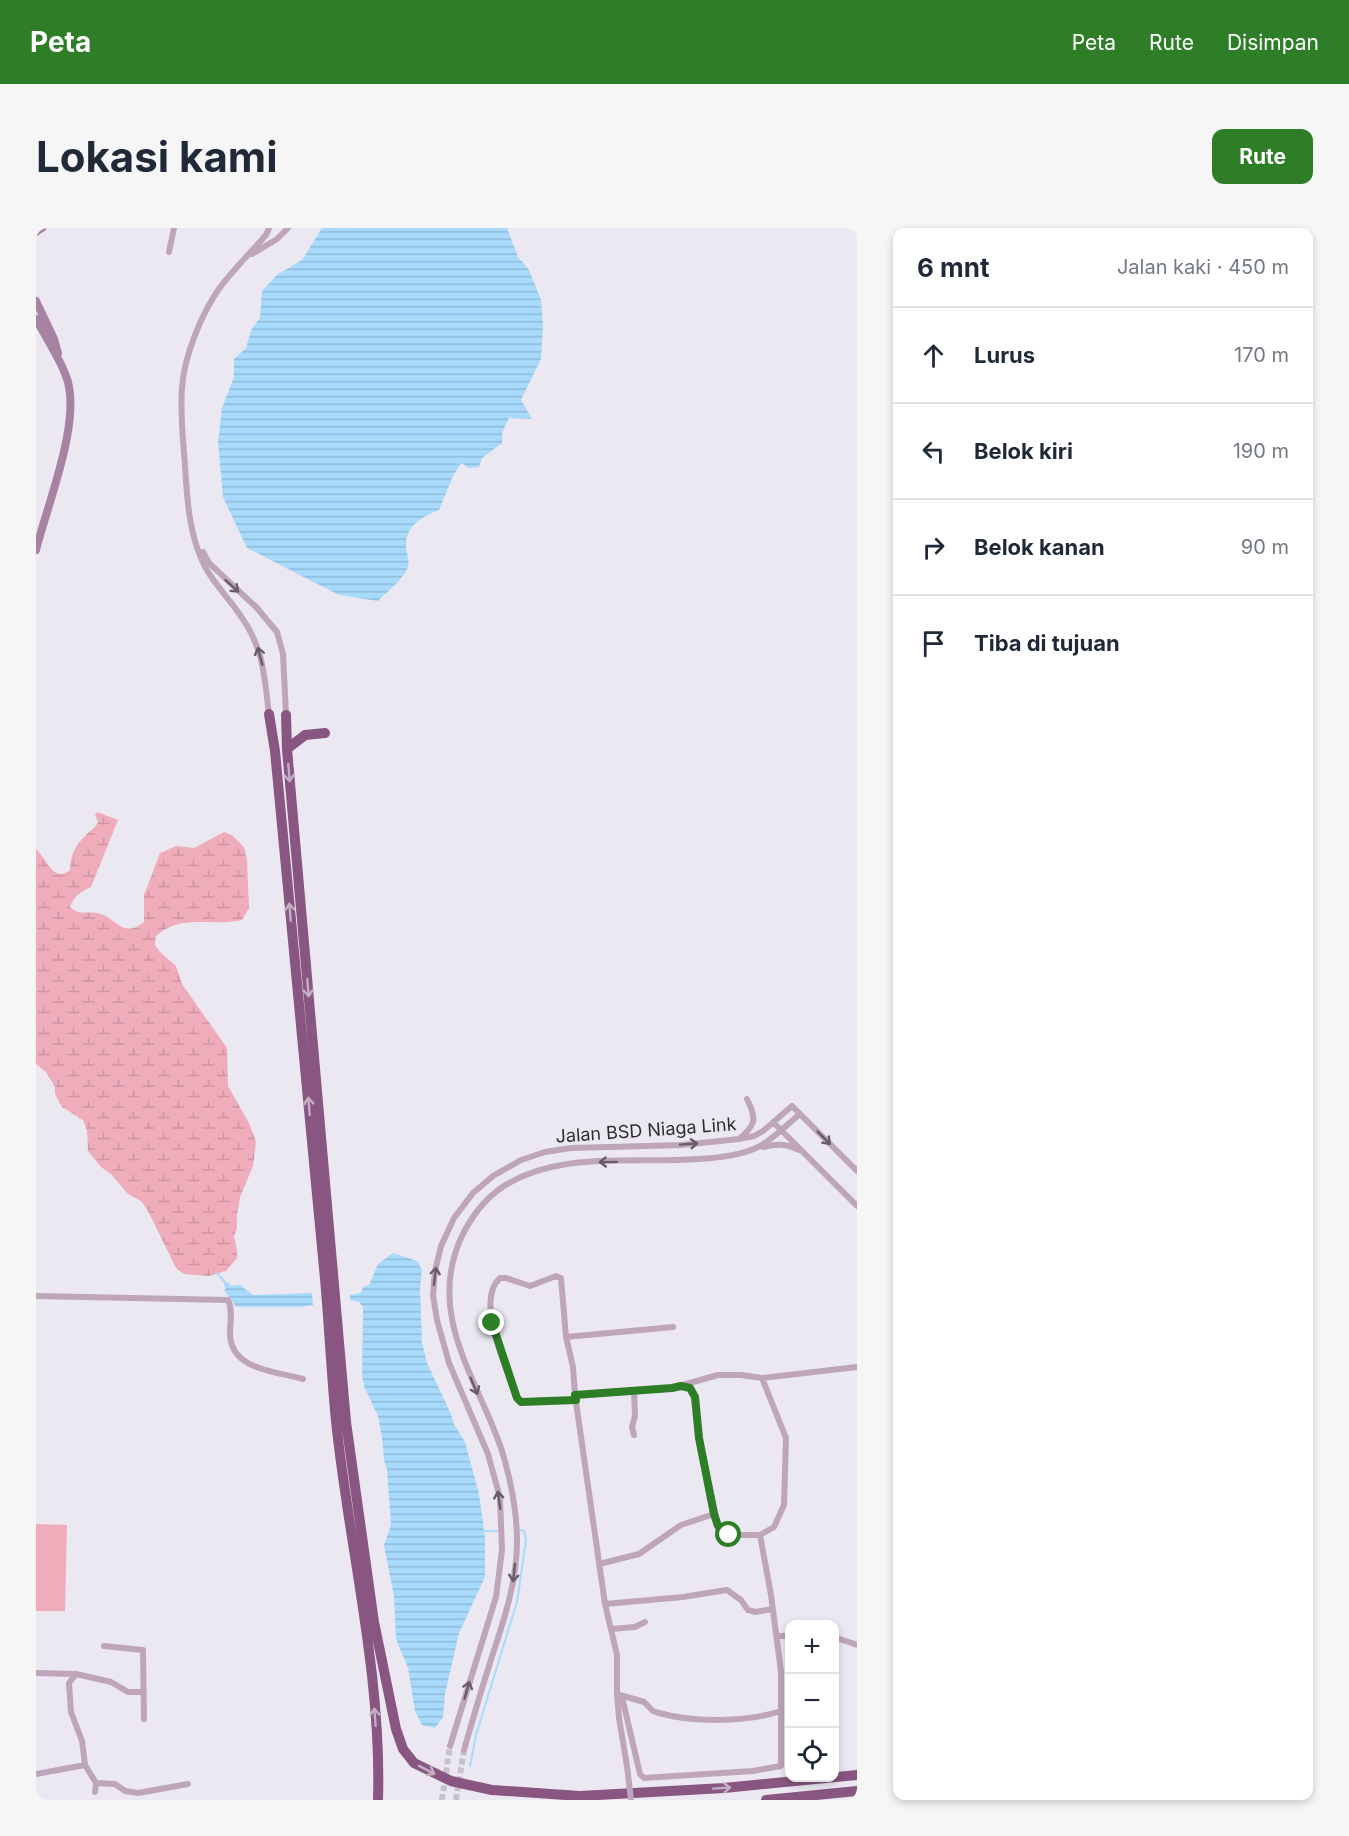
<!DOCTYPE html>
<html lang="id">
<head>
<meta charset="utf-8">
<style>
	:root { --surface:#fff; --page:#f6f6f7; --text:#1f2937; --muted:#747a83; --line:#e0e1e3; --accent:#2e7e28 }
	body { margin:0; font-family:Inter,sans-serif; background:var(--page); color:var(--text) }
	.controls { position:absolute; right:18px; bottom:18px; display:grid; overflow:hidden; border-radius:12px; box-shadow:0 3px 9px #0003 }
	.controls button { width:54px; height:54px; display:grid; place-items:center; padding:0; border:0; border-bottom:2px solid var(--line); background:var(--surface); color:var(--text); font:30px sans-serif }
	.stop { position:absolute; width:18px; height:18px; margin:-14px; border:4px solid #2e7e28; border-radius:50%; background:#fff }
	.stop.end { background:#2e7e28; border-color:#fff; box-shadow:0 2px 6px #0008 }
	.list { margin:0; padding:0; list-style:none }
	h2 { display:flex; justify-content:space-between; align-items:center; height:78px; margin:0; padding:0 24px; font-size:26px }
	h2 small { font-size:20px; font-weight:400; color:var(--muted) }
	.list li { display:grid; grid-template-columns:39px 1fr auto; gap:18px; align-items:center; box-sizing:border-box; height:96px; padding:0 24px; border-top:2px solid var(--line) }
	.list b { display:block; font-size:22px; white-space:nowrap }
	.list em { font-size:20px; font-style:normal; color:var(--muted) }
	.icon { flex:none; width:33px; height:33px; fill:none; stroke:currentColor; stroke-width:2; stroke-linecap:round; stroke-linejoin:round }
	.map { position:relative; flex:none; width:821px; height:1572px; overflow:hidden; border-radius:12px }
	header { display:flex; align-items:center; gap:36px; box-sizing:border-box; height:84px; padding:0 30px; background:var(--accent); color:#fff }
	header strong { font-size:28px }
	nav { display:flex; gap:33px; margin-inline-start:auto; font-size:21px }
	.intro { display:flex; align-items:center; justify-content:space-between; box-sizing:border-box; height:144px; padding:0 36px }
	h1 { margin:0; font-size:42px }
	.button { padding:15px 27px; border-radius:12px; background:var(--accent); color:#fff; font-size:21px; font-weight:700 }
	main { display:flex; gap:36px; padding:0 36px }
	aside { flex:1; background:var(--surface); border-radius:12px; box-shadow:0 3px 9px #0003 }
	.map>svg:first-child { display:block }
</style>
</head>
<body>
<header>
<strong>Peta</strong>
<nav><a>Peta</a><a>Rute</a><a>Disimpan</a></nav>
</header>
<div class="intro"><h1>Lokasi kami</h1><a class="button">Rute</a></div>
<main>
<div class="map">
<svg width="821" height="1572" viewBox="0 0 821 1572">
	<defs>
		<pattern id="wetland-marsh" width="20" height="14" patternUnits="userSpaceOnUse" patternTransform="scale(1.5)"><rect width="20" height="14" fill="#efadbc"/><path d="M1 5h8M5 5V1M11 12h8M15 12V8" fill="none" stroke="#cd95a2"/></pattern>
		<pattern id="water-rules" width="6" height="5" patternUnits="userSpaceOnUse" patternTransform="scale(1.5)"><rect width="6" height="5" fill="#a7dafc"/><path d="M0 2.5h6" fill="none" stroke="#90bbd8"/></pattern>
	</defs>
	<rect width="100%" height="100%" fill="#ebe8f2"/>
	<!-- wetland -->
	<path fill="url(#wetland-marsh)" d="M 61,584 L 82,592 L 55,659 C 44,664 38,668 34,679 C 45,688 49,683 61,685 C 80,688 86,712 108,694 L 108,667 L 124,625 L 140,618 L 158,620 L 188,604 L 196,607 L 208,619 L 211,631 L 213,680 L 206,692 C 176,699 144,685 120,708 L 119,717 L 124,724 L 140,738 L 146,756 L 191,820 L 192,858 L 214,897 L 220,914 L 217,938 L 204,969 L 201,987 L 201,1000 L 198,1008 L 201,1022 L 201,1030 L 190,1043 L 172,1048 L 148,1046 L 140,1040 L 112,983 L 105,973 L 92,966 L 75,946 L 65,939 L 52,923 L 51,903 L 47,892 L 26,879 L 19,866 L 19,859 L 10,844 L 0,836 L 0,621 C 10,630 18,656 34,642 C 34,628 39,618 49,608 C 54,602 59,601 62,594 L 59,587 Z"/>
	<!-- park -->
	<path fill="#efadbc" d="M 0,1296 L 31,1297 L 29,1383 L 0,1383 Z"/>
	<!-- water -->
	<path fill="url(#water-rules)" d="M 286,0 L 471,0 L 482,29 L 493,42 L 505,72 L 507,97 L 505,131 L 485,172 L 496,191 L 473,190 L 466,205 L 466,215 L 446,230 L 443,239 L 433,240 L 425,235 L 417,248 L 403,282 C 387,288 369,298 370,318 C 370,326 375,332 371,341 C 367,351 350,365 342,373 L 303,367 L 211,320 L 187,269 L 182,213 L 186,180 L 198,149 L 198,131 L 210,120 L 215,102 L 224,90 L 226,63 L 241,47 L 266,32 Z
		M 357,1025 L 381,1033 L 386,1042 L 384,1060 L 386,1115 L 391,1135 L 415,1186 L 418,1196 L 429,1214 L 443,1266 L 449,1310 L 449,1349 L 423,1405 L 409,1466 L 407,1489 L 399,1500 L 386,1497 L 379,1483 L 372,1440 L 360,1411 L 358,1368 L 348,1317 L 355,1297 L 351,1241 L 348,1232 L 346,1210 L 342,1188 L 328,1158 L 326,1147 L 327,1079 L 323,1074 L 314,1072 L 314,1067 L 325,1065 L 327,1059 L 333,1057 L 342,1036 Z
		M 191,1054 L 195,1058 L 204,1057 L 217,1067 L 276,1065 L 277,1077 L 266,1079 L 200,1079 L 188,1062 L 190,1061 L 188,1057 Z"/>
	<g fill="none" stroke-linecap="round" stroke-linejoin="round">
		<!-- stream -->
		<path stroke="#a7dafc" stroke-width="2" d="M 181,1045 L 191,1057
			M 449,1303 L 461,1303
			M 434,1538 L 440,1507 L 481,1374 L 490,1312 L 488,1303 L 484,1302"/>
		<!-- street-tunnel -->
		<path stroke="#c5c2cb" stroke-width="6" stroke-dasharray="6 3" stroke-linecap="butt" d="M 406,1572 L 414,1518
			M 420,1572 L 428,1522"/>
		<!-- street -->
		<path stroke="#bea5b9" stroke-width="6" d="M 233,0 L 230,7 C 215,24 199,40 185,58 C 166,84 148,128 146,160 C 144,185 147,211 149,237 C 151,272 153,307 169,339 C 179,357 193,370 204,387 C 228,420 228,447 233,486
			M 133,24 L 138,0
			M 216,26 L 241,11 L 252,0
			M 167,324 L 173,335 L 221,380 L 241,404 L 247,426 L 250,487
			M 737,894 L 821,978
			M 703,911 C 720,897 721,891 711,871
			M 727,919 C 741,916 749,915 763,922
			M 0,1068 L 192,1072 C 197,1082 194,1094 194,1105 C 194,1142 239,1143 267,1151
			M 530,1109 L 637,1099
			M 646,1158 L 654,1160 L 659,1169 L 663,1210 L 682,1298 L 693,1307 L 724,1307 L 738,1299 L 748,1277 L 750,1210 L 726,1150
			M 598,1163 L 599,1188 L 596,1199 L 598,1207
			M 539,1167 L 537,1139 L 530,1109 L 525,1050 L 520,1048 L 494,1058 L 470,1050 L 464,1050 C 438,1073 472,1143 481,1170 L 485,1174 L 490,1174 L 540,1172
			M 563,1336 L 603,1326 L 645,1297 L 678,1286
			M 569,1376 L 647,1369 L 691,1362 L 705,1372 L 712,1382 L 719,1384 L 737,1381
			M 575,1401 L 599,1399 L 609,1394
			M 741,1408 L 754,1408
			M 798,1409 L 821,1417
			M 68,1418 L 107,1422 L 108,1491
			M 0,1445 L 40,1446 L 75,1454 L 92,1464 L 108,1464
			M 40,1446 L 33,1455 L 35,1484 L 46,1513 L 49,1537 L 60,1555 L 79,1556 L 89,1563 L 102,1565 L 152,1556
			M 584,1467 L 608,1474 L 617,1483 L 623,1485 C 658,1495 711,1494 745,1483
			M 586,1469 L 604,1546 L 608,1550 L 717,1543 L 745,1538 L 745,1444 L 735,1367 L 724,1307
			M 414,1518 L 460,1369 L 466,1322 L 464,1270 L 452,1226 L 413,1135 L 401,1092 L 397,1067 L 399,1043 L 405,1018 L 418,990 L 437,965 L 457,948 L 485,932 L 509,924 L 535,920 L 646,917 L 703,911 L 718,908 L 727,903 L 756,878 L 821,943
			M 428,1522 C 436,1494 444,1466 453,1438 C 466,1397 481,1357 481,1313 C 481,1282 475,1253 466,1223 C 442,1151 390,1088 425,1010 C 434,991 448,972 465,960 C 521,922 597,936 662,931 C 682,930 702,928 720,920 C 736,913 750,897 764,886
			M 591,1538 L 583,1490 L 581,1466 L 581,1427 L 569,1376 L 539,1167 L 636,1160 L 682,1147 L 705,1147 L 726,1150 L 821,1139
			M 0,1546 L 49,1537
			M 59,1564 L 60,1555"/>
		<!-- secondary -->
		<path stroke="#a883a1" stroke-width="8" d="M 0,4 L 6,0
			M 0,73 L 18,111 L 22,125
			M 0,91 C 10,110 23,129 30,148 C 47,191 11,277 0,322"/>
		<!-- highway -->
		<path stroke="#885680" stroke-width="10" d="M 233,486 L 239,523 C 255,696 273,868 288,1040 C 293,1091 295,1142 300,1193 C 313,1319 346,1445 342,1572
			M 250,487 L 251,521 L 310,1194 L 338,1394 L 360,1501 L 367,1521 L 378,1535 L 415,1553 L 456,1562 L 544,1568 L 688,1560 L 821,1547
			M 251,521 L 269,507 L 289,505
			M 730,1572 L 821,1563"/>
		<!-- street-bridge -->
		<path stroke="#bea5b9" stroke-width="6" d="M 591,1538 L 595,1572"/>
	</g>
	<!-- one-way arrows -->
	<defs><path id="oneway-shaft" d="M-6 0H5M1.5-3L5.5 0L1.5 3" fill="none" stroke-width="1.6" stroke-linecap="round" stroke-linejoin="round" transform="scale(1.5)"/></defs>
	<g stroke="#685c67">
		<use href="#oneway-shaft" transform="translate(196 358) rotate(42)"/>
		<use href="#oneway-shaft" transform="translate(224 428) rotate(-105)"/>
		<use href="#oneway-shaft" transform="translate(788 910) rotate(45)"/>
		<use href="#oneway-shaft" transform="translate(653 916) rotate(-4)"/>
		<use href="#oneway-shaft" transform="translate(572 934) rotate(179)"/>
		<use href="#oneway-shaft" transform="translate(399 1048) rotate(-83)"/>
		<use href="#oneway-shaft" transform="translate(438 1158) rotate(67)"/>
		<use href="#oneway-shaft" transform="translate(463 1272) rotate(-98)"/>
		<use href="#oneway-shaft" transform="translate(478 1345) rotate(96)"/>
		<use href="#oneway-shaft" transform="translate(431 1462) rotate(-74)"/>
	</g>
	<g stroke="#c3aec4">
		<use href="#oneway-shaft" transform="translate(253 545) rotate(85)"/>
		<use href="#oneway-shaft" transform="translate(254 684) rotate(-95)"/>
		<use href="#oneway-shaft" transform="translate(272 760) rotate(85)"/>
		<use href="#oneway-shaft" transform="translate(273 878) rotate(-95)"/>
		<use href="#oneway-shaft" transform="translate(339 1489) rotate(-94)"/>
		<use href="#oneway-shaft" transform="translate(391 1542) rotate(27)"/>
		<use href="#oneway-shaft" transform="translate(686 1560) rotate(-4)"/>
	</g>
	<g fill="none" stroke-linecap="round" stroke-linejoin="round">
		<!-- route -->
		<path stroke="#2e7e28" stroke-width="8" d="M 456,1095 L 481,1170 L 485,1174 L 540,1172 L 539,1167 L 636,1160 L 645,1158 L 654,1160 L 659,1169 L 663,1210 L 678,1286 L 682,1298 L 693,1307"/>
	</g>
	<g text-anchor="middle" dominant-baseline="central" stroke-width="5" stroke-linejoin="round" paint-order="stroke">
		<!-- street labels -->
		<g font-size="18" fill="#2e2c30" stroke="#ebe8f2">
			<text transform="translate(610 902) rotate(-4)">Jalan BSD Niaga Link</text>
		</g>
	</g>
</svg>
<div class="controls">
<button>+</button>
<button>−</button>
<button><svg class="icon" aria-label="locate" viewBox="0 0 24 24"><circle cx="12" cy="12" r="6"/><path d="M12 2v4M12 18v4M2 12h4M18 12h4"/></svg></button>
</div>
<div class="stop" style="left:693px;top:1307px"></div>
<div class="stop end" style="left:456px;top:1095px"></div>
</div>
<aside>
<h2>6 mnt<small>Jalan kaki · 450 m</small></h2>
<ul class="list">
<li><svg class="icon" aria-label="ahead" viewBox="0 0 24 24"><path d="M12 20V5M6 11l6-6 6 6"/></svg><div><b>Lurus</b></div><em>170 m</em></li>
<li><svg class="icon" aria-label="left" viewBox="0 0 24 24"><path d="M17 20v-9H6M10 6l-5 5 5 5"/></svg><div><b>Belok kiri</b></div><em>190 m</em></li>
<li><svg class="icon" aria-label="right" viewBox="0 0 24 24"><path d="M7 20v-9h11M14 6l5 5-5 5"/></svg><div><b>Belok kanan</b></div><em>90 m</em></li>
<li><svg class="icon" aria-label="arrive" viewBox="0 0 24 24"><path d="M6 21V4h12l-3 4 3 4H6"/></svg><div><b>Tiba di tujuan</b></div></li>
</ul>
</aside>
</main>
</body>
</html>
